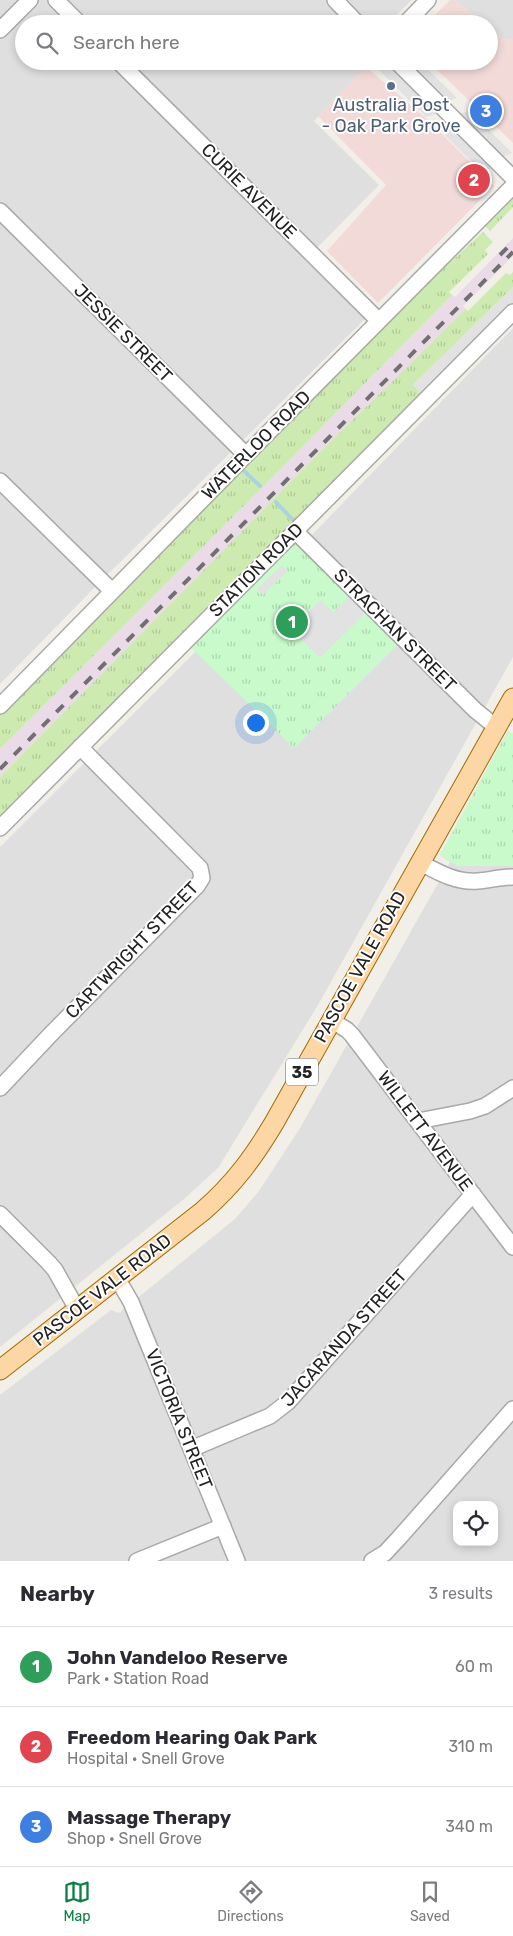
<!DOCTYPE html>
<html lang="en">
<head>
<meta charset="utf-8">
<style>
	:root { --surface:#fff; --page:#f2f2f3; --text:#2b2b33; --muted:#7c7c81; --line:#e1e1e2; --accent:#0b8043 }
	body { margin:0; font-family:Rubik,sans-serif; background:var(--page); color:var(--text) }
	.controls { position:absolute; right:15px; bottom:15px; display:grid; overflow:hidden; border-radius:10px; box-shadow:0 2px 8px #0003 }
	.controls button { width:45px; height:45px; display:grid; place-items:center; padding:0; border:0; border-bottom:1px solid var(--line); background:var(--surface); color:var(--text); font:25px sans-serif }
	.you { position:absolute; left:255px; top:722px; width:18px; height:18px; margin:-12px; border:4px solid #fff; border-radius:50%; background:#1a73e8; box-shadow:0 0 0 8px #1a73e833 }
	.badge { display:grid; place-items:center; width:32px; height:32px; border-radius:50%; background:var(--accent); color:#fff; font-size:16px; font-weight:700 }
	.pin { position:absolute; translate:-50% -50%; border:2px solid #fff; box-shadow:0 1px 5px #0006 }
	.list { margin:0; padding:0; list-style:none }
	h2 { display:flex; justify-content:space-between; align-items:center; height:65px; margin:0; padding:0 20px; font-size:21px }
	h2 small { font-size:16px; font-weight:400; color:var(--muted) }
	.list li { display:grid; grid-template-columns:32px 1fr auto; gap:15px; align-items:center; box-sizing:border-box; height:80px; padding:0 20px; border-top:1px solid var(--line) }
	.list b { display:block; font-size:19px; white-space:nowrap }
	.list p { margin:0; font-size:16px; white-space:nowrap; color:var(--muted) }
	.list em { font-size:16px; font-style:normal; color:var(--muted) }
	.icon { flex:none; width:28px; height:28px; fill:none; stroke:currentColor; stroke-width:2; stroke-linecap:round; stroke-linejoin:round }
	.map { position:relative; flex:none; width:513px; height:1561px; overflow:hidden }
	.search { position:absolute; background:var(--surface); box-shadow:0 2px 8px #0003; left:15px; right:15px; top:15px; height:55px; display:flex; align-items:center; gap:12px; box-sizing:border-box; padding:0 18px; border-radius:28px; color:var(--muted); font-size:19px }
	.sheet { height:305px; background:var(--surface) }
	nav { display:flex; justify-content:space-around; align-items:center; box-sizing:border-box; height:70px; border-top:1px solid var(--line); background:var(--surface); font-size:14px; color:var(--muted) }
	nav a { display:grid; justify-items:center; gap:2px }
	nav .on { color:var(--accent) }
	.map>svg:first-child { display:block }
</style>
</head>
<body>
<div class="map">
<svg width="513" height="1561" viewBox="0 0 513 1561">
	<defs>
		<pattern id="grass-tufts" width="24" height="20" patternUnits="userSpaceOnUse" patternTransform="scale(1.25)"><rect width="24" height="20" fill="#cdebb0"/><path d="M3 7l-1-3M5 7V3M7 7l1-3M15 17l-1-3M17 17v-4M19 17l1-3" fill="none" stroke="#b0c997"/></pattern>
		<pattern id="park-tufts" width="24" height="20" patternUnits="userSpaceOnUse" patternTransform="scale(1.25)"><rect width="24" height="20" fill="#c8facc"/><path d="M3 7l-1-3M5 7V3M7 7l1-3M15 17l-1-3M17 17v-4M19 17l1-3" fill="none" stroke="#acd6af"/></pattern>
	</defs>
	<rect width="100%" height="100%" fill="#f2efe9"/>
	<!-- residential -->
	<path fill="#e0dfdf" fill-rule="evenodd" d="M 0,0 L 412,0 L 387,24 L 24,24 L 24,61 L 363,61 L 366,67 L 314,121 L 379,185 L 305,260 L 365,319 L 94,588 L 0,684 Z
		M 455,0 L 513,0 L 513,40 L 502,38 L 489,29 L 489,24 L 483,24 Z
		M 513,328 L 513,657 L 318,1005 L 218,1168 L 184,1199 L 0,1347 L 0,847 L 305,542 Z
		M 508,731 L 513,734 L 513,1561 L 0,1561 L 0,1395 L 111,1310 L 119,1313 L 235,1219 L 259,1191 L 300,1128 L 450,862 L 440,855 ZM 457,1505 L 494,1505 L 494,1542 L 457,1542 Z"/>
	<!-- commercial -->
	<path fill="#f2dad9" d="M 450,0 L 455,0 L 483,24 L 426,24 Z
		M 489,29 L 502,38 L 513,40 L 513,143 L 428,61 L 489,61 Z
		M 366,67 L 426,118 L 494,186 L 378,303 L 327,251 L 386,185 L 318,116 Z"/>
	<!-- industrial -->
	<path fill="#ebdbe8" d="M 513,238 L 513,256 L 463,306 L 466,309 L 317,455 L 0,777 L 0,749 L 252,498 L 452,295 L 455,297 Z"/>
	<!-- grass -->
	<path fill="url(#grass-tufts)" d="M 513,195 L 513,207 L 490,231 L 483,224 Z
		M 483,232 L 493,242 L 485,250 L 488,254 L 449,292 L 452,295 L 252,498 L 0,749 L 0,715 L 389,319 Z
		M 513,272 L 513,287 L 413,385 L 421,394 L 0,819 L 0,777 L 317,455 L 466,309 L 468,311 L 506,273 L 510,275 Z"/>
	<!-- park -->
	<path fill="url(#park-tufts)" d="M 290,528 L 404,638 L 294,748 L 181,638 Z
		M 508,731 L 513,734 L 513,866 L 457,866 L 440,855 Z"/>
	<!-- parking -->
	<path fill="#e2e2e2" d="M 380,61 L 386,61 L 439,113 L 426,117 L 377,68 Z
		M 419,61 L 457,98 L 446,102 L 406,62 Z
		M 470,111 L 512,153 L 502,157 L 459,114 Z
		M 452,127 L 493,168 L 481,171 L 441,131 Z
		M 513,287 L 513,303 L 421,394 L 413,385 Z
		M 282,565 L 288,571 L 263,595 L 257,589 Z
		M 355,591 L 372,607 L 320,658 L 291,629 L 321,600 L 333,612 Z"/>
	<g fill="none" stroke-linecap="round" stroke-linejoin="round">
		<!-- stream -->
		<path stroke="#aad3df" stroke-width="4" d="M 244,471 L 260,486
			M 276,502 L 292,519"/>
		<!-- minor casing -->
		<g stroke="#a9a9a9" stroke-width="18">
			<path id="minor" d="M 56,0 L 80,24
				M 335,0 L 358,24
				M 405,24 L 428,0
				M 0,30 L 30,0
				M 118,61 L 379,321
				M 396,61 L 513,178
				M 0,211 L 246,455
				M 0,481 L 112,591
				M 295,531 L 475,710 L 496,727
				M 0,706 L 246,455 L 513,186
				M 0,828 L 513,312
				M 419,862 C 438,872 456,883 478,881 C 490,880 501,877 513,877
				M 331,1020 L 347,1030 L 352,1035 L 513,1247
				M 0,1088 L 51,1034 L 197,886 L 202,878 L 200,868 L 80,747
				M 418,1121 L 470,1111 L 485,1106 L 513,1088
				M 0,1214 L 49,1263 L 55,1270 L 77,1309
				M 117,1278 L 131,1302 L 237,1561
				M 191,1449 L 270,1416 L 288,1402 L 473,1194
				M 137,1561 L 223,1526
				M 372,1561 L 385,1553 L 399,1538 L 513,1409"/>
		</g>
		<!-- major casing -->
		<g stroke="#a06b00" stroke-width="21">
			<path id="major" d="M 0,1370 L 203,1211 C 234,1184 253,1158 274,1123 L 513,698"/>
		</g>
		<!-- minor -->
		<use href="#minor" stroke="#fff" stroke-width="15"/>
		<!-- major -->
		<use href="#major" stroke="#fcd6a4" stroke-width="19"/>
		<!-- rail -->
		<path stroke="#707070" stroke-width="4" stroke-dasharray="10 10" stroke-linecap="butt" d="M 500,255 L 513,242
			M 0,769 L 513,252"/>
	</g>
	<!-- markers -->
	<circle fill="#5c6f8a" stroke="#fff" stroke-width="2" cx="391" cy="86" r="5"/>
	<g text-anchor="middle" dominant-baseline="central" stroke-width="4" stroke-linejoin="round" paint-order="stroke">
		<!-- shield labels -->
		<rect fill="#fff" stroke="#646464" stroke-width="1" x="286" y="1058.5" width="32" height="27" rx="4"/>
		<g font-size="16" font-weight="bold" fill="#222">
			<text x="302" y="1072">35</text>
		</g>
		<!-- service labels -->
		<g font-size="18" fill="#4e5e75" stroke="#fff">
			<text x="391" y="105">Australia Post<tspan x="391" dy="21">- Oak Park Grove</tspan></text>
		</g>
		<!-- street labels -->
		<g font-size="18" fill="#222" stroke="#fff">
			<text transform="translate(249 191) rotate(45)">CURIE AVENUE</text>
			<text transform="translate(123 333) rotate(45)">JESSIE STREET</text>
			<text transform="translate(256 445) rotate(-45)">WATERLOO ROAD</text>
			<text transform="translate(256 570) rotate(-45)">STATION ROAD</text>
			<text transform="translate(395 630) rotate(45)">STRACHAN STREET</text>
			<text transform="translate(132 950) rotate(-46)">CARTWRIGHT STREET</text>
			<text transform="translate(360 967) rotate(-61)">PASCOE VALE ROAD</text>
			<text transform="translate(425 1131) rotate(53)">WILLETT AVENUE</text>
			<text transform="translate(102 1290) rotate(-38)">PASCOE VALE ROAD</text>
			<text transform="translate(344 1338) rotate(-48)">JACARANDA STREET</text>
			<text transform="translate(179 1419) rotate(68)">VICTORIA STREET</text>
		</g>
	</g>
</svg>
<div class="controls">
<button><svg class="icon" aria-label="locate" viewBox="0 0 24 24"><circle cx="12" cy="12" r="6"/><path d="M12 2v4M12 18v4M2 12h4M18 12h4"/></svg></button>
</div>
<div class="you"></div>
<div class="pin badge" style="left:292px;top:622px;background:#2e9e5b">1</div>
<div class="pin badge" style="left:474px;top:180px;background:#e0444e">2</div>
<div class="pin badge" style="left:486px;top:111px;background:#3f7fe0">3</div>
<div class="search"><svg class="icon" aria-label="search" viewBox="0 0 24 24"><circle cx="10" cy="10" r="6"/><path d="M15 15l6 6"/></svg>Search here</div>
</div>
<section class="sheet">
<h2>Nearby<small>3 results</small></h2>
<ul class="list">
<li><span class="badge" style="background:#2e9e5b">1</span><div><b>John Vandeloo Reserve</b><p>Park · Station Road</p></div><em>60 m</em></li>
<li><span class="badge" style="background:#e0444e">2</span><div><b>Freedom Hearing Oak Park</b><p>Hospital · Snell Grove</p></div><em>310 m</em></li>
<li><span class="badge" style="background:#3f7fe0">3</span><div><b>Massage Therapy</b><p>Shop · Snell Grove</p></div><em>340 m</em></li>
</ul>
</section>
<nav>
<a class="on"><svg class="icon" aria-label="map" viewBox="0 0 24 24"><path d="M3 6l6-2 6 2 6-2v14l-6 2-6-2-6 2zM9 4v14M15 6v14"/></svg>Map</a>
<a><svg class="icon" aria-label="directions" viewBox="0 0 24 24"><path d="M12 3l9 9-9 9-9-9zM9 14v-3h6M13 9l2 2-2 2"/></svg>Directions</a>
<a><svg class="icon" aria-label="saved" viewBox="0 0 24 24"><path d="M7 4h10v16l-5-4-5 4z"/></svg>Saved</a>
</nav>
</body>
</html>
